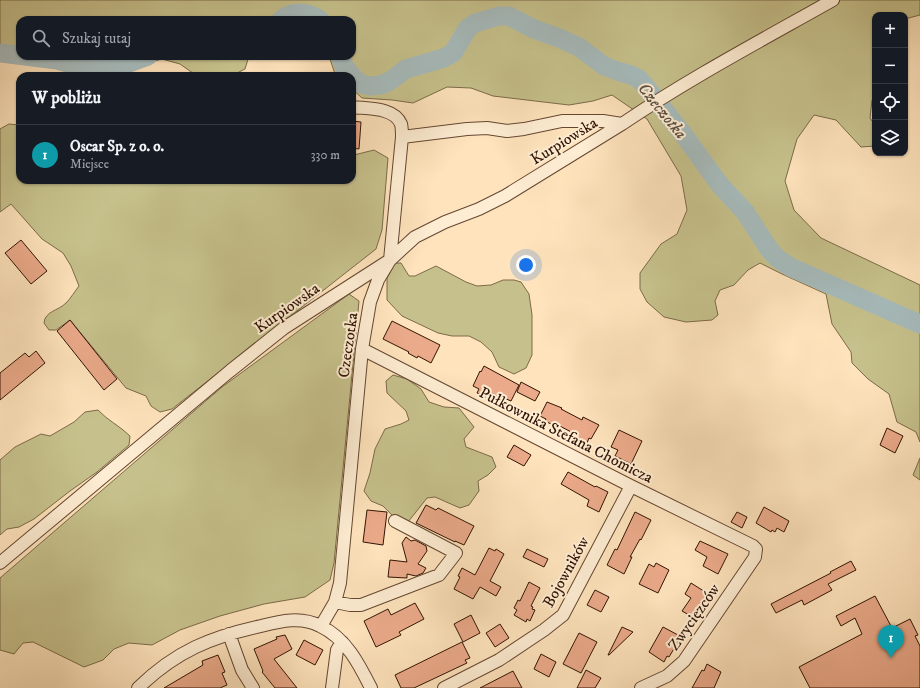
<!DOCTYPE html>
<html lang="pl">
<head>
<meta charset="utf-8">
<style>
	:root { --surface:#171b24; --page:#242831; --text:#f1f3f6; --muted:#9ea1a6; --line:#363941; --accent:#c59692 }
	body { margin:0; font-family:"IM FELL DW Pica",serif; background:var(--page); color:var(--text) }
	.controls { position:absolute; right:12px; top:12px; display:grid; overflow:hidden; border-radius:8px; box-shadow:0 1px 3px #0004 }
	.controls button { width:36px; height:36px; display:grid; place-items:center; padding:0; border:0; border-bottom:1px solid var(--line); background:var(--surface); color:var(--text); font:20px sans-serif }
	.you { position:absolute; left:526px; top:265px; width:14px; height:14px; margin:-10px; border:3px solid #fff; border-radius:50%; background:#1a73e8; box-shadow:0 0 0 6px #1a73e833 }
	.badge { display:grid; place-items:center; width:26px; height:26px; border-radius:50%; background:var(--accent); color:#fff; font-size:13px; font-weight:700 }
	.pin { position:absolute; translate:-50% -33px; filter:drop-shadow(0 1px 2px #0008) }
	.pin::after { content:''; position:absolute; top:21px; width:14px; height:12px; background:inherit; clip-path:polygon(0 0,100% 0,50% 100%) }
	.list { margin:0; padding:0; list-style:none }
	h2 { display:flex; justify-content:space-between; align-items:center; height:52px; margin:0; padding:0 16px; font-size:17px }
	h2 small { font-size:13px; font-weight:400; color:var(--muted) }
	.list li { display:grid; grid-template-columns:26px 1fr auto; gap:12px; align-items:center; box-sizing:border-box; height:60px; padding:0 16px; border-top:1px solid var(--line) }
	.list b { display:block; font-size:15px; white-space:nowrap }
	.list p { margin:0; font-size:13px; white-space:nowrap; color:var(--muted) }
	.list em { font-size:13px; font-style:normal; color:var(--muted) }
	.icon { flex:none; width:22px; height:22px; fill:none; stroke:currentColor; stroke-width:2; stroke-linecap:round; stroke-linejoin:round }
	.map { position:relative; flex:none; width:920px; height:688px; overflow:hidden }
	.search { position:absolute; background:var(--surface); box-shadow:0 1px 3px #0004; left:16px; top:16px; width:340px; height:44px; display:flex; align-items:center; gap:10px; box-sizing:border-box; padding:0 14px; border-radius:12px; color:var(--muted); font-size:15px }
	.panel { position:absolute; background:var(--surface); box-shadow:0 1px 3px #0004; left:16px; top:72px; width:340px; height:112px; border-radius:12px }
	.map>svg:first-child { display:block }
</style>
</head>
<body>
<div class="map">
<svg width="920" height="688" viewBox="0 0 920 688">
	<rect width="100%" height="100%" fill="#fee3bc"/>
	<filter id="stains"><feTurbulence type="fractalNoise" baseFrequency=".005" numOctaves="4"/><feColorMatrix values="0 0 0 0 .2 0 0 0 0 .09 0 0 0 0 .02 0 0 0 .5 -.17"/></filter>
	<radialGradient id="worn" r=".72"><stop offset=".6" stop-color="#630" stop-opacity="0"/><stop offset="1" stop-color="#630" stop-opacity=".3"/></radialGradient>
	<!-- green -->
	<path fill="#c6c18c" stroke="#7c6a48" d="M 0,0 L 920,0 L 920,15 L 905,19 L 905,15 L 875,15 L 875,97 L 872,100 L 870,118 L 875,125 L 875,146 L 861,147 L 836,120 L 814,115 L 797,139 L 785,181 L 794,210 L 821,238 L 920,285 L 920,442 L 916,432 L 897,422 L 889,394 L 868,379 L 852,363 L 851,352 L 832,324 L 826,294 L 782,274 L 760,263 L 748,270 L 734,285 L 720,290 L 715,301 L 718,315 L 712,320 L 686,322 L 664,317 L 647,302 L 640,289 L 640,273 L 661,244 L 677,234 L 687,210 L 681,176 L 647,119 L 612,95 L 593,101 L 569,105 L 493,96 L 471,88 L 447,87 L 413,103 L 392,100 L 362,98 L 352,89 L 352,76 L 337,76 L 335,74 L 329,56 L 352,56 L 352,20 L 20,20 L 20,56 L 249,56 L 245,69 L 231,76 L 197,76 L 180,64 L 162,59 L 97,76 L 43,66 L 8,58 L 0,58 Z
		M 9,124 L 20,125 L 20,180 L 352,180 L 352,157 L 354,155 L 374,150 L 388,158 L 382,230 L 376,249 L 172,409 L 160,412 L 151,406 L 146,396 L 126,388 L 70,320 L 56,330 L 49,330 L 44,323 C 45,311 58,311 66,303 C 71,298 75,291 79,286 L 71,266 L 63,253 L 42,239 L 11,204 L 0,212 L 0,129 Z
		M 395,263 L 401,263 L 409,276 L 415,276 L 436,266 L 466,282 L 477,286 L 491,285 L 503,280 L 514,280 L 521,282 L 529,294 L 532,315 L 532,355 L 526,368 L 514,374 L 499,367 L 492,352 L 481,342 L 469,336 L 452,336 L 438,333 L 402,316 L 387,300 L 387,278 Z
		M 349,294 L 359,301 L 334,563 L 330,580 L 305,597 L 264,604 L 220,616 L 180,630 L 152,645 L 129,643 L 114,649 L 103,660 L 84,667 L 33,642 L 23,643 L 14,654 L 0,650 L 0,578 L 222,387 Z
		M 393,375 L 407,379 L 421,389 L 429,402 L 444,407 L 459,408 L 474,427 L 464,439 L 466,447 L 492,457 L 496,467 L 488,475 L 478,481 L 479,491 L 469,505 L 460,508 L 435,497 L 427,498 L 408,522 L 399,522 L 383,506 L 371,501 L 364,491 L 370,473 L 375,449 L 385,429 L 401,424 L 409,420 L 406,411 L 387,393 L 386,381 Z
		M 98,410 C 107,420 120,426 130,436 L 129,445 L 97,472 L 70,491 L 34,519 L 19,527 L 7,529 L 0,535 L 0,460 L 15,447 L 41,434 L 50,436 L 74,422 L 85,412 Z
		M 920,458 L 920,480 L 913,475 Z"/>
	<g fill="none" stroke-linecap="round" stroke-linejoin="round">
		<!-- river -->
		<path stroke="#a6bbbc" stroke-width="19" d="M 281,20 C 292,10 309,12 320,20
			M 0,53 L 57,60 L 86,68 L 105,69 L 126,64 L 148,56
			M 340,56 L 344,66 L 352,76
			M 352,76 L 361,84 L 370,86 L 381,85 L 390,81 L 406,69 L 444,58 L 453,53 L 468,28 L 475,23 L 499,16 L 509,16 L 534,29 L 559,38 L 579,47 L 604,66 L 617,71 L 631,75 L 639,79 L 645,86 L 683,134 L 720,185 L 745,212 L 769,249 L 777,258 L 790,267 L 920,324"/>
	</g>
	<!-- building -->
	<path fill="#ebaa8a" stroke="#321303" d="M 352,121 L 361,122 L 359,149 L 352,148 Z
		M 21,240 L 47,271 L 31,284 L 5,253 Z
		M 70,320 L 117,379 L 104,390 L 57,331 Z
		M 392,321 L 440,345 L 431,363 L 418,356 L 417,358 L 408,353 L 409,352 L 383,339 Z
		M 36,351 L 45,363 L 0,400 L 0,373 L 25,353 L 29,357 Z
		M 484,366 L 519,385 L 511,401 L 504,398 L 503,399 L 489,392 L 486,397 L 477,393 L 479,389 L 473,386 L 480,371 L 481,372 Z
		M 521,382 L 540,392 L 535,401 L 517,392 Z
		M 547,402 L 562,408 L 561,409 L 582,420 L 583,417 L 599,425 L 591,439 L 589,438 L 587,443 L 574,436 L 575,434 L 554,423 L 553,425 L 545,421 L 546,419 L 540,416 Z
		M 887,428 L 903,436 L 895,453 L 880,445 Z
		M 619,430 L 642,441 L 631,464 L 615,456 L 618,450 L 611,447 Z
		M 514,445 L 531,455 L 524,466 L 507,457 Z
		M 568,472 L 595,487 L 596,486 L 608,492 L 599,512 L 587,506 L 589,500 L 561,484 Z
		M 426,505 L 436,510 L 438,508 L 474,526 L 464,545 L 455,541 L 455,542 L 416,523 Z
		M 764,507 L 789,521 L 784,532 L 777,528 L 775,532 L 772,530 L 771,532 L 756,523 Z
		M 367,510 L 387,512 L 383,545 L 363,542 Z
		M 635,512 L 651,520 L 641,540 L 640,539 L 630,557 L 632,557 L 624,574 L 607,565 L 615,549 L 617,550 Z
		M 737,512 L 747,517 L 742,528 L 731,522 Z
		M 406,537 L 411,541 L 415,540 L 426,546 L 427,551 L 418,564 L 426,568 L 423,573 L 416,576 L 407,574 L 407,578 L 388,577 L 390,560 L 407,562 L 402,543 Z
		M 700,541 L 728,554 L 718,574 L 703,566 L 707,557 L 695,550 Z
		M 489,548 L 495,551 L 496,549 L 504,554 L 490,581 L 501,587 L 496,596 L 480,587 L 473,599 L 454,589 L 460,577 L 458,576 L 462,568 L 475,575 Z
		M 527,549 L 548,559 L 544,567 L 523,557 Z
		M 851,561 L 856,570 L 828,584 L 832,590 L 804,605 L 802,600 L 776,613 L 771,604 L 831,573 L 830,572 Z
		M 656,563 L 669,570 L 658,593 L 639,584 L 649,564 L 654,567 Z
		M 529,582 L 540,588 L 531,606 L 533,607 L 532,609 L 535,610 L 530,621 L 527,619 L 526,622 L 514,615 L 517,610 L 514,608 L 518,600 L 520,601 Z
		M 691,583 L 710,595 L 696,619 L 682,611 L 691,598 L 685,594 Z
		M 595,590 L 609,597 L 601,612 L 587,605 Z
		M 875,596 L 892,628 L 910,619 L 918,635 L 915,636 L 920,646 L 920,688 L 810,688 L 799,667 L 862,634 L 855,618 L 841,626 L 836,616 Z
		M 415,603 L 424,619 L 399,632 L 401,635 L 376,647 L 364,621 L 388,609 L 391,615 Z
		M 471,615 L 480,633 L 463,642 L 454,624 Z
		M 500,624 L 509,638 L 495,647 L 486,633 Z
		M 622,627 L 633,632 L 609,655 L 608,655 Z
		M 663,627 L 678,635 L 676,640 L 678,642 L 669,657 L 667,656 L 664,662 L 649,652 Z
		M 579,633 L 597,642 L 581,673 L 563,664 Z
		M 285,635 L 292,649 L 274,659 L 297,688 L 275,688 L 262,672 L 263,671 L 254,649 L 277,639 L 276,637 Z
		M 304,640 L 323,650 L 315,665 L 296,655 Z
		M 462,642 L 470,658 L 465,660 L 467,663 L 414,688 L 401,688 L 395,675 Z
		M 541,654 L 556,662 L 549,677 L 534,669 Z
		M 218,655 L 225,672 L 222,673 L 227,685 L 220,688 L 164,688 L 203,665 L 202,661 Z
		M 707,664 L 721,672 L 714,688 L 692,688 L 702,670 L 704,671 Z
		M 586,670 L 601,678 L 595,688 L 577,688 Z
		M 513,671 L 522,688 L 480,688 Z"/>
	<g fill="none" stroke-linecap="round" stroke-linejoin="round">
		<!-- street casing -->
		<g stroke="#654731" stroke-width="14">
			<path id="street" d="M 402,137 L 467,129 L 487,128 L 507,131 L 524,129 L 562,121 L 603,121 L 622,124 C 690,78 762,40 833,0
				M 362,349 L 631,486 L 753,546 L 756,549 L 755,557 L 684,661 L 667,676 L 641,688
				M 0,563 L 230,371 L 284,328 L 390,260 L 415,237 L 445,222 L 479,209 L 505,196 L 622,124
				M 335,602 L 350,605 L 361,605 L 439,575 L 456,553 L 395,521
				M 321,626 L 335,602 L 340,583 L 362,349 L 370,302 L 378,280 L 390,260 L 402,137 C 402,133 402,128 401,124 C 394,107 368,109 352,107
				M 229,634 L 242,670 L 253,688
				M 138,688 C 176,651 211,637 261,626 C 281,621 301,616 320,626 C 346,638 359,664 371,688
				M 332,688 L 337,650 L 342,642
				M 444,688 L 499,660 L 544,630 L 563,615 L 631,486"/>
		</g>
		<!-- street -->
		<use href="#street" stroke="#feedd3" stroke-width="12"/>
	</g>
	<g text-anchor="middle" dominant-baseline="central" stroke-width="4" stroke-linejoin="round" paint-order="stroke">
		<!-- street labels -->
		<g font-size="16" fill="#321303" stroke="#feedd3">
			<text transform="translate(564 141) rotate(-32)">Kurpiowska</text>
			<text transform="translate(287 308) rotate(-35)">Kurpiowska</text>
			<text transform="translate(348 345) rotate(-82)">Czeczotka</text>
			<text transform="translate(566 435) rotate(27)">Pułkownika Stefana Chomicza</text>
			<text transform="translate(566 572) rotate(-61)">Bojowników</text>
			<text transform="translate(694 617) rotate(-55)">Zwycięzców</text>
		</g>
		<!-- water labels -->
		<g font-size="17" font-style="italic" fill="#5b4e44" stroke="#feedd3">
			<text transform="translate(662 111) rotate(51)">Czeczotka</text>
		</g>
	</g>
	<rect width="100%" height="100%" filter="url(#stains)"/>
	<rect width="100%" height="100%" fill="url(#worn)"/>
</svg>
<div class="controls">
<button>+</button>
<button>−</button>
<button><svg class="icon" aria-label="locate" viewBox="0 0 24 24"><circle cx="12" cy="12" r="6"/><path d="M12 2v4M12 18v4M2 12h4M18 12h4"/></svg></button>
<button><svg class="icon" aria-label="layers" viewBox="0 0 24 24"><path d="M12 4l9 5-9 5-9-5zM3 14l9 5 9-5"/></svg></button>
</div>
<div class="you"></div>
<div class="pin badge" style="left:891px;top:658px;background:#0f9aa8">1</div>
<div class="search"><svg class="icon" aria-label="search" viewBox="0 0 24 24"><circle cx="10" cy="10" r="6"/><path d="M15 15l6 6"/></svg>Szukaj tutaj</div>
<section class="panel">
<h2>W pobliżu<small></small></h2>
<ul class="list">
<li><span class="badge" style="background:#0f9aa8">1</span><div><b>Oscar Sp. z o. o.</b><p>Miejsce</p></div><em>330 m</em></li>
</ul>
</section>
</div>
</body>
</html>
